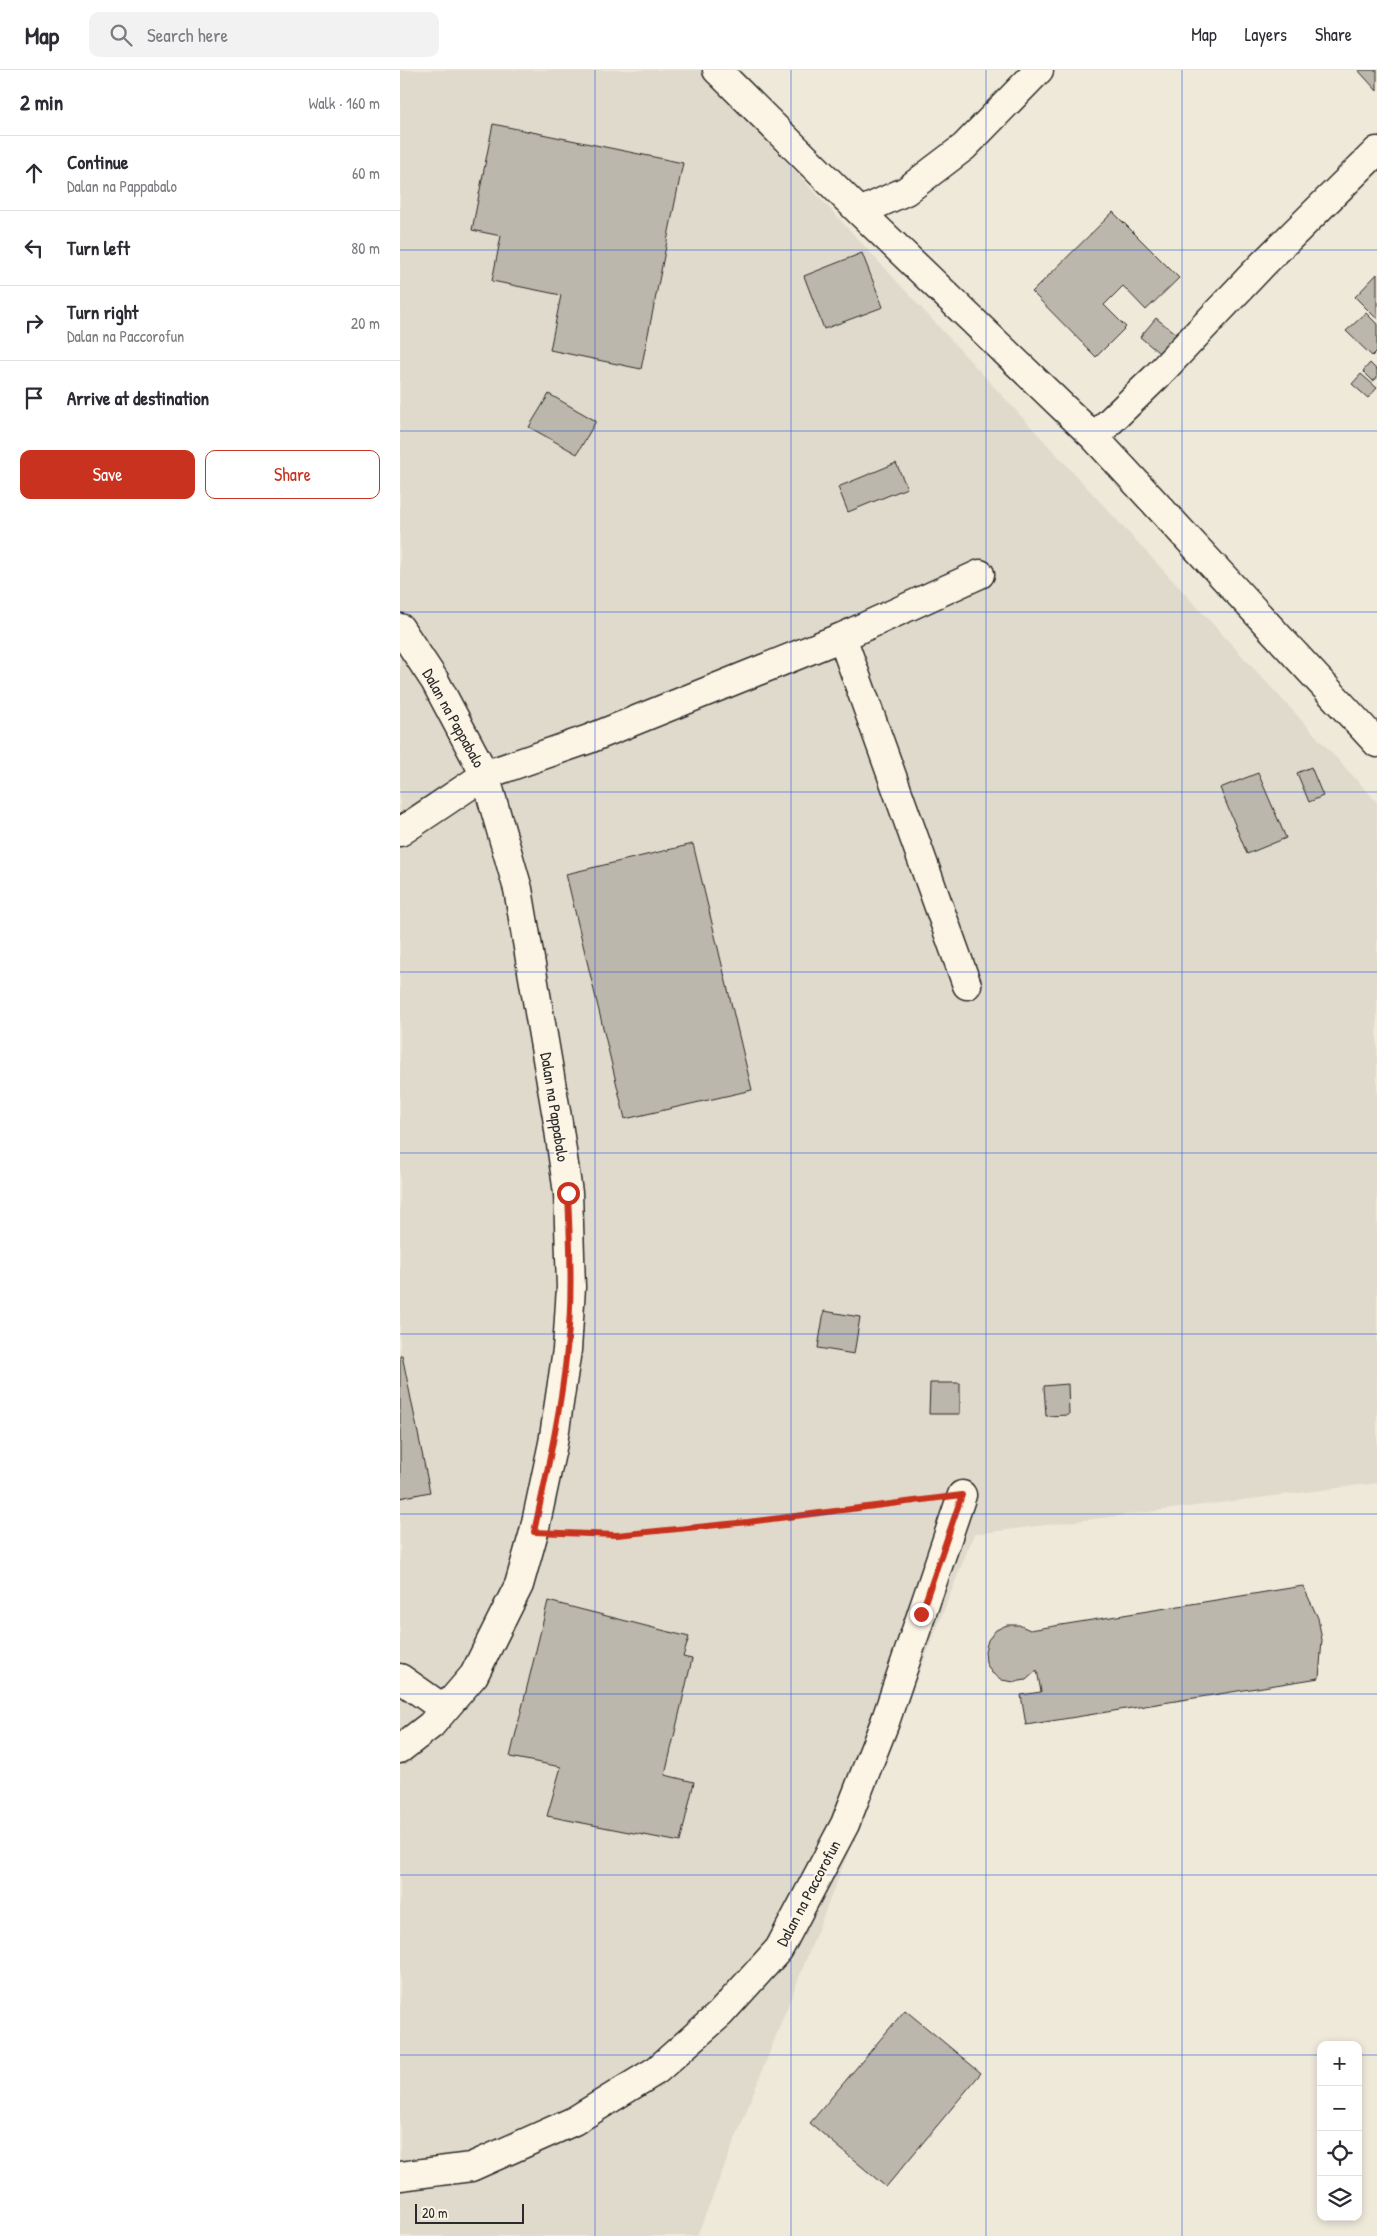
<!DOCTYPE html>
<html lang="en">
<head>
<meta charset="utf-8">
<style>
	:root { --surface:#fff; --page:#f2f2f3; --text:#2b2b33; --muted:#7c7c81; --line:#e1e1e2; --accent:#c8321e }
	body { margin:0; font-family:"Patrick Hand",sans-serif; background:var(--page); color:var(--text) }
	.controls { position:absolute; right:15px; bottom:15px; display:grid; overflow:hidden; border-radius:10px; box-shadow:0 2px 8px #0003 }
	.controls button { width:45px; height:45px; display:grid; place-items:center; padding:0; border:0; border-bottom:1px solid var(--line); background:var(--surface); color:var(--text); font:25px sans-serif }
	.scale { position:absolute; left:15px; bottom:12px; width:109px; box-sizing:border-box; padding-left:5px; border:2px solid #2b2b2b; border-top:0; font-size:14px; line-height:18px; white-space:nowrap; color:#2b2b2b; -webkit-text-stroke:4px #fcf5e5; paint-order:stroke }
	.stop { position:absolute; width:15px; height:15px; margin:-11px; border:4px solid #c8321e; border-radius:50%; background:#fff }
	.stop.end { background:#c8321e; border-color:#fff; box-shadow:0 1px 5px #0008 }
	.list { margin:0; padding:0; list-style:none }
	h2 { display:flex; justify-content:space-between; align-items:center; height:65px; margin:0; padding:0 20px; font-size:21px }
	h2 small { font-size:16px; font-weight:400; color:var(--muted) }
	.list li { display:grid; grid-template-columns:32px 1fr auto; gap:15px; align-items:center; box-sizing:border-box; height:75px; padding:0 20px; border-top:1px solid var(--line) }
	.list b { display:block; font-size:19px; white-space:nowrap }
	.list p { margin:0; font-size:16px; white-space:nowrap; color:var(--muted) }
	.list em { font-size:16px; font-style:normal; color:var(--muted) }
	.actions { display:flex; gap:10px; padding:15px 20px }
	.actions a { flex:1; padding:11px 0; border:1px solid var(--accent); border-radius:10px; text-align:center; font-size:18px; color:var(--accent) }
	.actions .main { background:var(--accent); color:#fff }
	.icon { flex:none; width:28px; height:28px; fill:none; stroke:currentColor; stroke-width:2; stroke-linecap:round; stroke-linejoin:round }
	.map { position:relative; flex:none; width:977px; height:2166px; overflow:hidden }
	header { display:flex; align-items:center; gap:30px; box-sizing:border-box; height:70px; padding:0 25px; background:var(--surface); border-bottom:1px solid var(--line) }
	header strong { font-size:24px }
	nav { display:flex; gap:28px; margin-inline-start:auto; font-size:18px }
	.search { width:350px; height:45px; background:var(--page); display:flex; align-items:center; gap:12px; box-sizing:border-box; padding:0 18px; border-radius:10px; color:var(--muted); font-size:19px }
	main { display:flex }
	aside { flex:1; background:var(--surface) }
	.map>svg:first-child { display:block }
</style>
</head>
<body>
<header>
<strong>Map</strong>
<div class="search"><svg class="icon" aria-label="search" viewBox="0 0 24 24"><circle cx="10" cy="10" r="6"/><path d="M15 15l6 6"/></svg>Search here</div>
<nav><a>Map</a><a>Layers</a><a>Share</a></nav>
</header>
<main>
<aside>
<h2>2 min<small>Walk · 160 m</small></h2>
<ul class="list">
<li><svg class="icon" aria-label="ahead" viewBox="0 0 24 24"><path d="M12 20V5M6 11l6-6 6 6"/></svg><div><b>Continue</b><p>Dalan na Pappabalo</p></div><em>60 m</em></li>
<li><svg class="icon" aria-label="left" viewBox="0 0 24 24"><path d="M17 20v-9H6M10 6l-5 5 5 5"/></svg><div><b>Turn left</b></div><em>80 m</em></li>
<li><svg class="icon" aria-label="right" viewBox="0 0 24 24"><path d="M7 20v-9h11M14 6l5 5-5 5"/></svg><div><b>Turn right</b><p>Dalan na Paccorofun</p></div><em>20 m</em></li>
<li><svg class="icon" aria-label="arrive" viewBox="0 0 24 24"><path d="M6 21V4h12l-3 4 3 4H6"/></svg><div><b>Arrive at destination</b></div></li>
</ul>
<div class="actions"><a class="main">Save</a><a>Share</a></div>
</aside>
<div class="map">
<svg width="977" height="2166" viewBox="0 0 977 2166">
	<rect width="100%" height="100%" fill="#efe9da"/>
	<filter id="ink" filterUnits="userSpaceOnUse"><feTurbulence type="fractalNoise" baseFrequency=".02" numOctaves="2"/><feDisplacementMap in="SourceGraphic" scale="10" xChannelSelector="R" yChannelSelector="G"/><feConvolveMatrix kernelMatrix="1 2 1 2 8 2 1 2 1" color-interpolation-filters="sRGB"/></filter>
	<g filter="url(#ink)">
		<!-- built -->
		<path fill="#e0dacc" d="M 0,0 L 302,0 L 977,732 L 977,1413 L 574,1464 L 297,2166 L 0,2166 Z"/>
		<!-- building -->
		<path fill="#bcb7ac" stroke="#2b2b2b" d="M 958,0 L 977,0 L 977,21 Z
			M 93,54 L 283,93 L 241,299 L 150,280 L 161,225 L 92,211 L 101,166 L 72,160 Z
			M 713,142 L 779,208 L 746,240 L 723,216 L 704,235 L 726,257 L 696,287 L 632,222 Z
			M 462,183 L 483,237 L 424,259 L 404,206 Z
			M 977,204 L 977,249 L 955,227 Z
			M 966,243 L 977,254 L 977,281 L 972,286 L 946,261 Z
			M 756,248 L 781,268 L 764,287 L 740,267 Z
			M 970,293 L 977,300 L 977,308 L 973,311 L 963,301 Z
			M 961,304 L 977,318 L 968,328 L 952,314 Z
			M 149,324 L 196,351 L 177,384 L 129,357 Z
			M 496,393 L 507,418 L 448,442 L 438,417 Z
			M 911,697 L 923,726 L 909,732 L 897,703 Z
			M 858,703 L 886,768 L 847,784 L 820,718 Z
			M 293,774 L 352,1020 L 225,1049 L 166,804 Z
			M 424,1241 L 460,1247 L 454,1284 L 418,1278 Z
			M 2,1285 L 30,1422 L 0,1428 L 0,1286 Z
			M 530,1313 L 560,1313 L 560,1344 L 529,1344 Z
			M 668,1314 L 669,1345 L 646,1346 L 644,1316 Z
			M 903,1516 L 918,1548 L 922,1570 L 919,1608 L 626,1655 L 621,1625 L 641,1622 L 637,1600 L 626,1610 L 614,1612 L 602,1610 L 592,1603 L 586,1593 L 585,1581 L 588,1570 L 596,1560 L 607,1555 L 619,1555 L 630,1560 Z
			M 148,1531 L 289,1567 L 283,1587 L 292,1589 L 265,1705 L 294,1712 L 280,1772 L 147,1746 L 161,1697 L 110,1687 Z
			M 505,1940 L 581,2003 L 486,2117 L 410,2053 Z"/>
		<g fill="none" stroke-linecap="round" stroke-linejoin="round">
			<!-- minor casing -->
			<g stroke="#2b2b2b" stroke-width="31">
				<path id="minor" d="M 317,0 L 460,142 L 694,367 L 756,307 L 863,194 L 977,81
					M 460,142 L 506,121 L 564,77 L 639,0
					M 694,367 L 977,673
					M 0,558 L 35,611 L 85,705 L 118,819 L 158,1053 L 168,1123 L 171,1217 L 167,1280 L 153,1373 L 134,1462 L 119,1515 L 74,1605 L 31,1655 L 0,1679
					M 442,567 L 567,915
					M 0,762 L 85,705 L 189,669 L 442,567 L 580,504
					M 0,1608 L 44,1639
					M 0,2106 L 71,2097 L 174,2051 L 257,2000 L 320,1944 L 379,1879 L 445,1754 L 485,1652 L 562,1425"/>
			</g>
			<!-- path -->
			<path stroke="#2b2b2b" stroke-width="3" stroke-dasharray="4 4" stroke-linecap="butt" d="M 168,1463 L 217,1465 L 348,1452 L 527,1430"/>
			<!-- minor -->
			<use href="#minor" stroke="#fcf5e5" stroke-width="28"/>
		</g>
	</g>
	<g fill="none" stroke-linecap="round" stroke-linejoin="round" filter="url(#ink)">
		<!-- route -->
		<path stroke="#c8321e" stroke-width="6" d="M 168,1123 C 170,1175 173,1227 167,1279 C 161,1341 147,1402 134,1462 L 217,1465 L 348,1452 L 562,1425 L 521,1544"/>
	</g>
	<!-- grid -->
	<path fill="none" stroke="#1d4ed8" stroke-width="1" stroke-opacity="0.55" d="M 195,0 L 195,2166M 391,0 L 391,2166M 586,0 L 586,2166M 782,0 L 782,2166M 0,180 L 977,180M 0,361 L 977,361M 0,542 L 977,542M 0,722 L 977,722M 0,902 L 977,902M 0,1083 L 977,1083M 0,1264 L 977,1264M 0,1444 L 977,1444M 0,1624 L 977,1624M 0,1805 L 977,1805M 0,1985 L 921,1985M 958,1985 L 977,1985"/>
	<g text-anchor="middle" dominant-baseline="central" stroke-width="4" stroke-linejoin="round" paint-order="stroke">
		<!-- street labels -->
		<g font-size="16" fill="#2b2b2b" stroke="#fcf5e5">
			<text transform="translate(54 648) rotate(61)">Dalan na Pappabalo</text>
			<text transform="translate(155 1037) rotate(81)">Dalan na Pappabalo</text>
			<text transform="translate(408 1823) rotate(-62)">Dalan na Paccorofun</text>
		</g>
	</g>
</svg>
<div class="controls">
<button>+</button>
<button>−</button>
<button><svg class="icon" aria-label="locate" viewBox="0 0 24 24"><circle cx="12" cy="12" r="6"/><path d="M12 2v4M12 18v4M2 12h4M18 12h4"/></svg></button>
<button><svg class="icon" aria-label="layers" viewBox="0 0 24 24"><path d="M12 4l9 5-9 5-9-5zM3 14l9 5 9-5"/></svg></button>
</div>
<div class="scale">20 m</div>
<div class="stop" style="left:168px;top:1123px"></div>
<div class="stop end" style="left:521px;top:1544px"></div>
</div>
</main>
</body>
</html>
